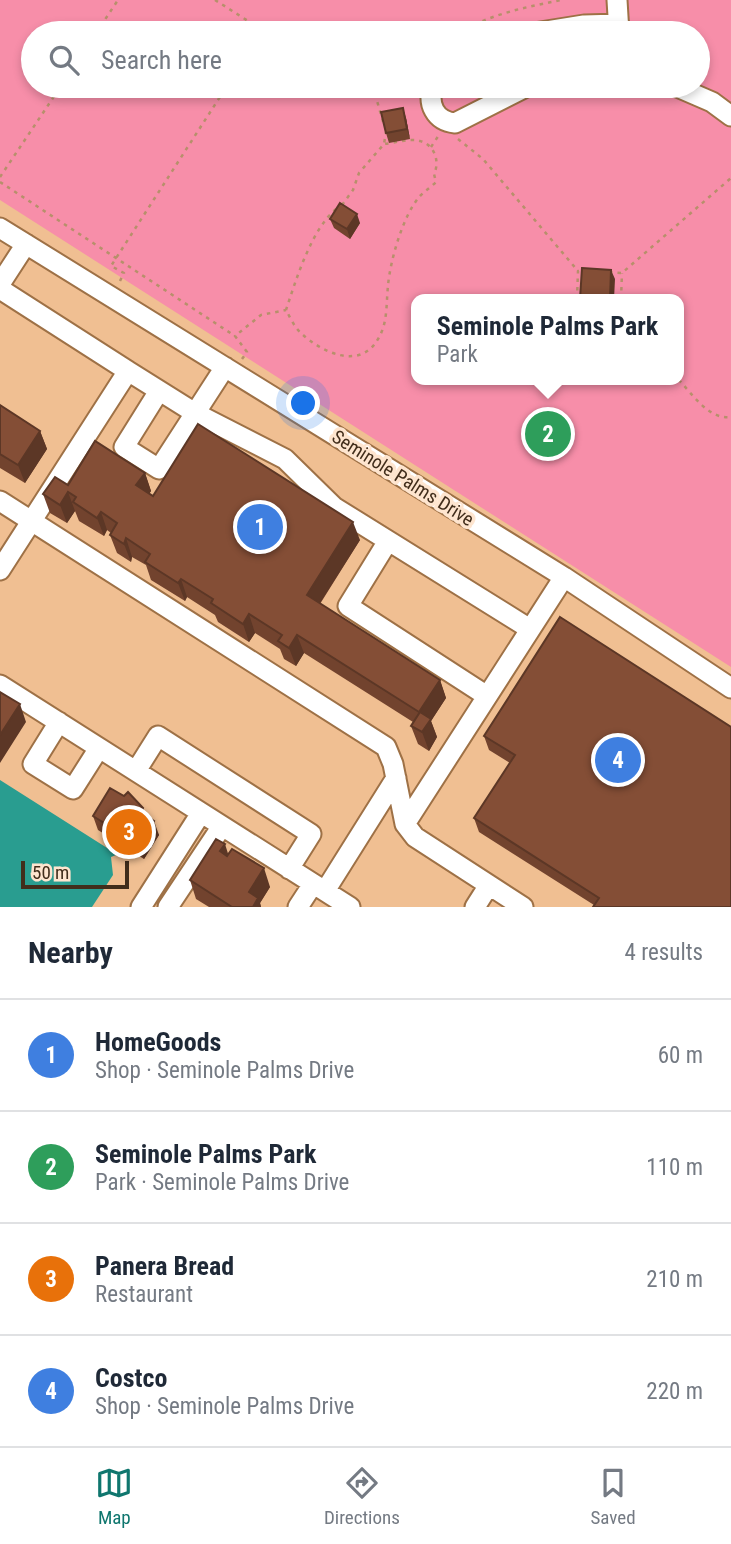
<!DOCTYPE html>
<html lang="en">
<head>
<meta charset="utf-8">
<style>
	:root { --surface:#fff; --page:#f2f2f3; --text:#1f2937; --muted:#747a83; --line:#e0e1e3; --accent:#0f766e }
	body { margin:0; font-family:"Roboto Condensed",sans-serif; background:var(--page); color:var(--text) }
	.scale { position:absolute; left:21px; bottom:18px; width:108px; box-sizing:border-box; padding-left:7px; border:4px solid #412d1b; border-top:0; font-size:19px; line-height:24px; white-space:nowrap; color:#412d1b; -webkit-text-stroke:5px #fee5cf; paint-order:stroke }
	.you { position:absolute; left:304px; top:404px; width:24px; height:24px; margin:-18px; border:5px solid #fff; border-radius:50%; background:#1a73e8; box-shadow:0 0 0 10px #1a73e833 }
	.badge { display:grid; place-items:center; width:46px; height:46px; border-radius:50%; background:var(--accent); color:#fff; font-size:23px; font-weight:700 }
	.pin { position:absolute; translate:-50% -50%; border:4px solid #fff; box-shadow:0 2px 7px #0006 }
	.popup { position:absolute; left:411px; top:294px; width:273px; height:91px; box-sizing:border-box; display:grid; place-content:center; border-radius:14px; background:var(--surface); filter:drop-shadow(0 2px 5px #0005); font-size:23px; white-space:nowrap; color:var(--muted) }
	.popup b { font-size:26px; color:var(--text) }
	.popup::after { content:''; position:absolute; left:50%; top:100%; margin-left:-14px; border:14px solid transparent; border-top-color:var(--surface) }
	.list { margin:0; padding:0; list-style:none }
	h2 { display:flex; justify-content:space-between; align-items:center; height:91px; margin:0; padding:0 28px; font-size:30px }
	h2 small { font-size:23px; font-weight:400; color:var(--muted) }
	.list li { display:grid; grid-template-columns:46px 1fr auto; gap:21px; align-items:center; box-sizing:border-box; height:112px; padding:0 28px; border-top:2px solid var(--line) }
	.list b { display:block; font-size:26px; white-space:nowrap }
	.list p { margin:0; font-size:23px; white-space:nowrap; color:var(--muted) }
	.list em { font-size:23px; font-style:normal; color:var(--muted) }
	.icon { flex:none; width:38px; height:38px; fill:none; stroke:currentColor; stroke-width:2; stroke-linecap:round; stroke-linejoin:round }
	.map { position:relative; flex:none; width:731px; height:907px; overflow:hidden }
	.search { position:absolute; background:var(--surface); box-shadow:0 4px 10px #0003; left:21px; right:21px; top:21px; height:77px; display:flex; align-items:center; gap:18px; box-sizing:border-box; padding:0 24px; border-radius:38px; color:var(--muted); font-size:26px }
	.sheet { height:539px; background:var(--surface) }
	nav { display:flex; justify-content:space-around; align-items:center; box-sizing:border-box; height:98px; border-top:2px solid var(--line); background:var(--surface); font-size:19px; color:var(--muted) }
	nav a { display:grid; justify-items:center; gap:4px }
	nav .on { color:var(--accent) }
	.map>svg:first-child { display:block }
</style>
</head>
<body>
<div class="map">
<svg width="731" height="907" viewBox="0 0 731 907">
	<rect width="100%" height="100%" fill="#f0bf92"/>
	<!-- green -->
	<path fill="#f78ea9" fill-rule="evenodd" d="M 0,0 L 731,0 L 731,667 L 0,200 ZM 33,33 L 698,33 L 698,86 L 33,86 ZM 417,299 L 679,299 L 679,380 L 417,380 Z"/>
	<!-- water -->
	<path fill="#299d90" d="M 0,780 L 115,853 L 116,855 L 111,857 L 113,875 L 92,907 L 0,907 Z"/>
	<g fill="none" stroke-linecap="round" stroke-linejoin="round">
		<!-- minor casing -->
		<g stroke="#9e7146" stroke-width="23">
			<path id="minor" d="M 617,0 L 619,33
				M 534,33 L 584,25 L 619,24
				M 433,86 C 427,104 435,121 455,123 L 528,86
				M 675,86 L 712,102 L 731,116
				M 0,228 L 564,577 L 731,688
				M 0,284 L 26,244
				M 0,289 L 128,371 L 0,570
				M 128,371 L 195,413 L 285,459 L 334,507 L 530,629
				M 159,391 L 124,447 L 159,469 L 225,367
				M 0,501 L 386,747 L 393,764 L 405,824 L 415,837 L 523,907
				M 388,541 L 348,606 L 487,696
				M 0,685 L 350,907
				M 59,722 L 33,764 L 73,789 L 99,748
				M 136,771 L 158,736 L 311,834 L 289,869
				M 405,824 L 564,577
				M 325,891 L 396,778
				M 141,907 L 201,813
				M 168,907 L 222,826
				M 298,907 L 313,884
				M 475,907 L 489,885"/>
		</g>
		<!-- path -->
		<path stroke="#b78f6b" stroke-width="2.5" stroke-dasharray="3.5 5" stroke-linecap="butt" d="M 215,0 L 267,33
			M 96,33 L 118,0
			M 460,33 C 489,14 527,7 561,0
			M 360,86 L 375,94 L 384,125
			M 458,139 L 483,159 L 578,271
			M 431,147 L 439,135
			M 0,177 L 61,86
			M 0,182 L 235,336
			M 342,205 L 353,190 L 359,173 L 384,144 L 386,132
			M 336,209 C 311,230 296,280 286,310 C 290,317 294,327 301,333 C 321,352 360,371 378,339 C 388,323 386,304 388,286 C 390,261 403,215 420,196 C 425,191 431,187 436,182 L 434,174 C 440,162 435,145 420,141 C 411,138 394,143 384,144
			M 609,272 L 622,273 L 731,178
			M 120,281 L 124,273 L 111,266 L 227,86
			M 577,299 L 578,271 L 585,271
			M 621,299 L 622,273
			M 242,359 L 247,352 L 235,336 L 261,315 L 286,310
			M 679,380 C 693,395 709,420 731,417"/>
		<!-- minor -->
		<use href="#minor" stroke="#fff" stroke-width="19"/>
	</g>
	<!-- wall -->
	<path fill="#72432e" d="M 406,118 L 410,139 L 389,143 L 386,133 Z
		M 330,219 L 360,223 L 350,239 L 334,228 Z
		M 0,405 L 40,431 L 47,449 L 25,483 L 0,468 Z
		M 145,473 L 151,491 L 149,494 L 153,496 L 360,540 L 320,604 L 440,680 L 446,698 L 431,721 L 437,737 L 429,751 L 418,744 L 411,726 L 413,722 L 304,653 L 296,666 L 284,659 L 280,649 L 255,633 L 249,642 L 218,622 L 215,615 L 187,597 L 185,601 L 151,580 L 146,565 L 132,557 L 131,562 L 117,553 L 110,535 L 111,533 L 107,530 L 104,536 L 79,521 L 75,511 L 67,523 L 50,513 L 43,494 L 68,485 Z
		M 731,727 L 594,905 L 479,832 L 474,818 L 510,763 L 489,750 L 484,736 Z
		M 143,808 L 146,815 L 159,835 L 144,859 L 98,830 L 93,816 Z
		M 228,855 L 270,887 L 260,903 L 261,907 L 209,907 L 196,899 L 190,880 Z"/>
	<!-- shaded-wall -->
	<path fill="#5c3726" d="M 403,108 L 406,118 L 410,139 L 407,129 Z
		M 357,214 L 360,223 L 350,239 L 347,229 Z
		M 611,270 L 615,279 L 614,299 L 610,299 Z
		M 40,431 L 47,449 L 25,483 L 18,465 Z
		M 145,473 L 151,491 L 143,504 L 136,485 Z
		M 68,492 L 75,511 L 67,523 L 60,505 Z
		M 101,512 L 107,530 L 104,536 L 97,518 Z
		M 353,522 L 360,540 L 313,614 L 307,595 Z
		M 126,538 L 132,557 L 131,562 L 124,544 Z
		M 181,579 L 187,597 L 185,601 L 178,583 Z
		M 249,614 L 255,633 L 249,642 L 243,624 Z
		M 297,635 L 304,653 L 296,666 L 289,648 Z
		M 440,680 L 446,698 L 431,721 L 437,737 L 429,751 L 422,732 L 425,728 L 419,712 Z
		M 20,704 L 26,722 L 0,763 L 0,735 Z
		M 154,821 L 159,835 L 144,859 L 139,845 Z
		M 225,844 L 231,863 L 220,851 Z
		M 264,868 L 270,887 L 260,903 L 261,907 L 253,907 L 249,892 Z"/>
	<!-- building -->
	<path fill="#844e36" stroke="#5c3726" stroke-width="2" d="M 403,108 L 407,129 L 386,133 L 381,112 Z
		M 340,203 L 357,214 L 347,229 L 330,219 Z
		M 582,268 L 611,270 L 610,299 L 580,299 Z
		M 0,405 L 40,431 L 18,465 L 0,454 Z
		M 198,424 L 353,522 L 307,595 L 440,680 L 419,712 L 297,635 L 289,648 L 278,641 L 282,635 L 249,614 L 243,624 L 211,603 L 213,599 L 181,579 L 178,583 L 145,562 L 150,554 L 126,538 L 124,544 L 110,535 L 117,523 L 101,512 L 97,518 L 73,502 L 76,497 L 68,492 L 60,505 L 43,494 L 55,477 L 68,485 L 95,441 L 145,473 L 136,485 L 153,496 Z
		M 560,617 L 731,727 L 731,907 L 593,907 L 599,898 L 474,818 L 515,755 L 484,736 Z
		M 0,692 L 20,704 L 0,735 Z
		M 420,712 L 431,719 L 422,732 L 411,726 Z
		M 110,788 L 124,796 L 128,792 L 143,808 L 141,812 L 154,821 L 139,845 L 93,816 Z
		M 216,839 L 225,844 L 220,851 L 227,856 L 232,849 L 264,868 L 249,892 L 258,898 L 253,907 L 232,907 L 190,880 Z"/>
	<g text-anchor="middle" dominant-baseline="central" stroke-width="7" stroke-linejoin="round" paint-order="stroke">
		<!-- street labels -->
		<g font-size="19" fill="#412d1b" stroke="#fee5cf">
			<text transform="translate(403 478) rotate(32)">Seminole Palms Drive</text>
		</g>
	</g>
</svg>
<div class="scale">50 m</div>
<div class="you"></div>
<div class="pin badge" style="left:260px;top:527px;background:#3f7fe0">1</div>
<div class="pin badge" style="left:548px;top:434px;background:#2e9e5b">2</div>
<div class="popup"><b>Seminole Palms Park</b>Park</div>
<div class="pin badge" style="left:129px;top:832px;background:#e8710a">3</div>
<div class="pin badge" style="left:618px;top:760px;background:#3f7fe0">4</div>
<div class="search"><svg class="icon" aria-label="search" viewBox="0 0 24 24"><circle cx="10" cy="10" r="6"/><path d="M15 15l6 6"/></svg>Search here</div>
</div>
<section class="sheet">
<h2>Nearby<small>4 results</small></h2>
<ul class="list">
<li><span class="badge" style="background:#3f7fe0">1</span><div><b>HomeGoods</b><p>Shop · Seminole Palms Drive</p></div><em>60 m</em></li>
<li><span class="badge" style="background:#2e9e5b">2</span><div><b>Seminole Palms Park</b><p>Park · Seminole Palms Drive</p></div><em>110 m</em></li>
<li><span class="badge" style="background:#e8710a">3</span><div><b>Panera Bread</b><p>Restaurant</p></div><em>210 m</em></li>
<li><span class="badge" style="background:#3f7fe0">4</span><div><b>Costco</b><p>Shop · Seminole Palms Drive</p></div><em>220 m</em></li>
</ul>
</section>
<nav>
<a class="on"><svg class="icon" aria-label="map" viewBox="0 0 24 24"><path d="M3 6l6-2 6 2 6-2v14l-6 2-6-2-6 2zM9 4v14M15 6v14"/></svg>Map</a>
<a><svg class="icon" aria-label="directions" viewBox="0 0 24 24"><path d="M12 3l9 9-9 9-9-9zM9 14v-3h6M13 9l2 2-2 2"/></svg>Directions</a>
<a><svg class="icon" aria-label="saved" viewBox="0 0 24 24"><path d="M7 4h10v16l-5-4-5 4z"/></svg>Saved</a>
</nav>
</body>
</html>
